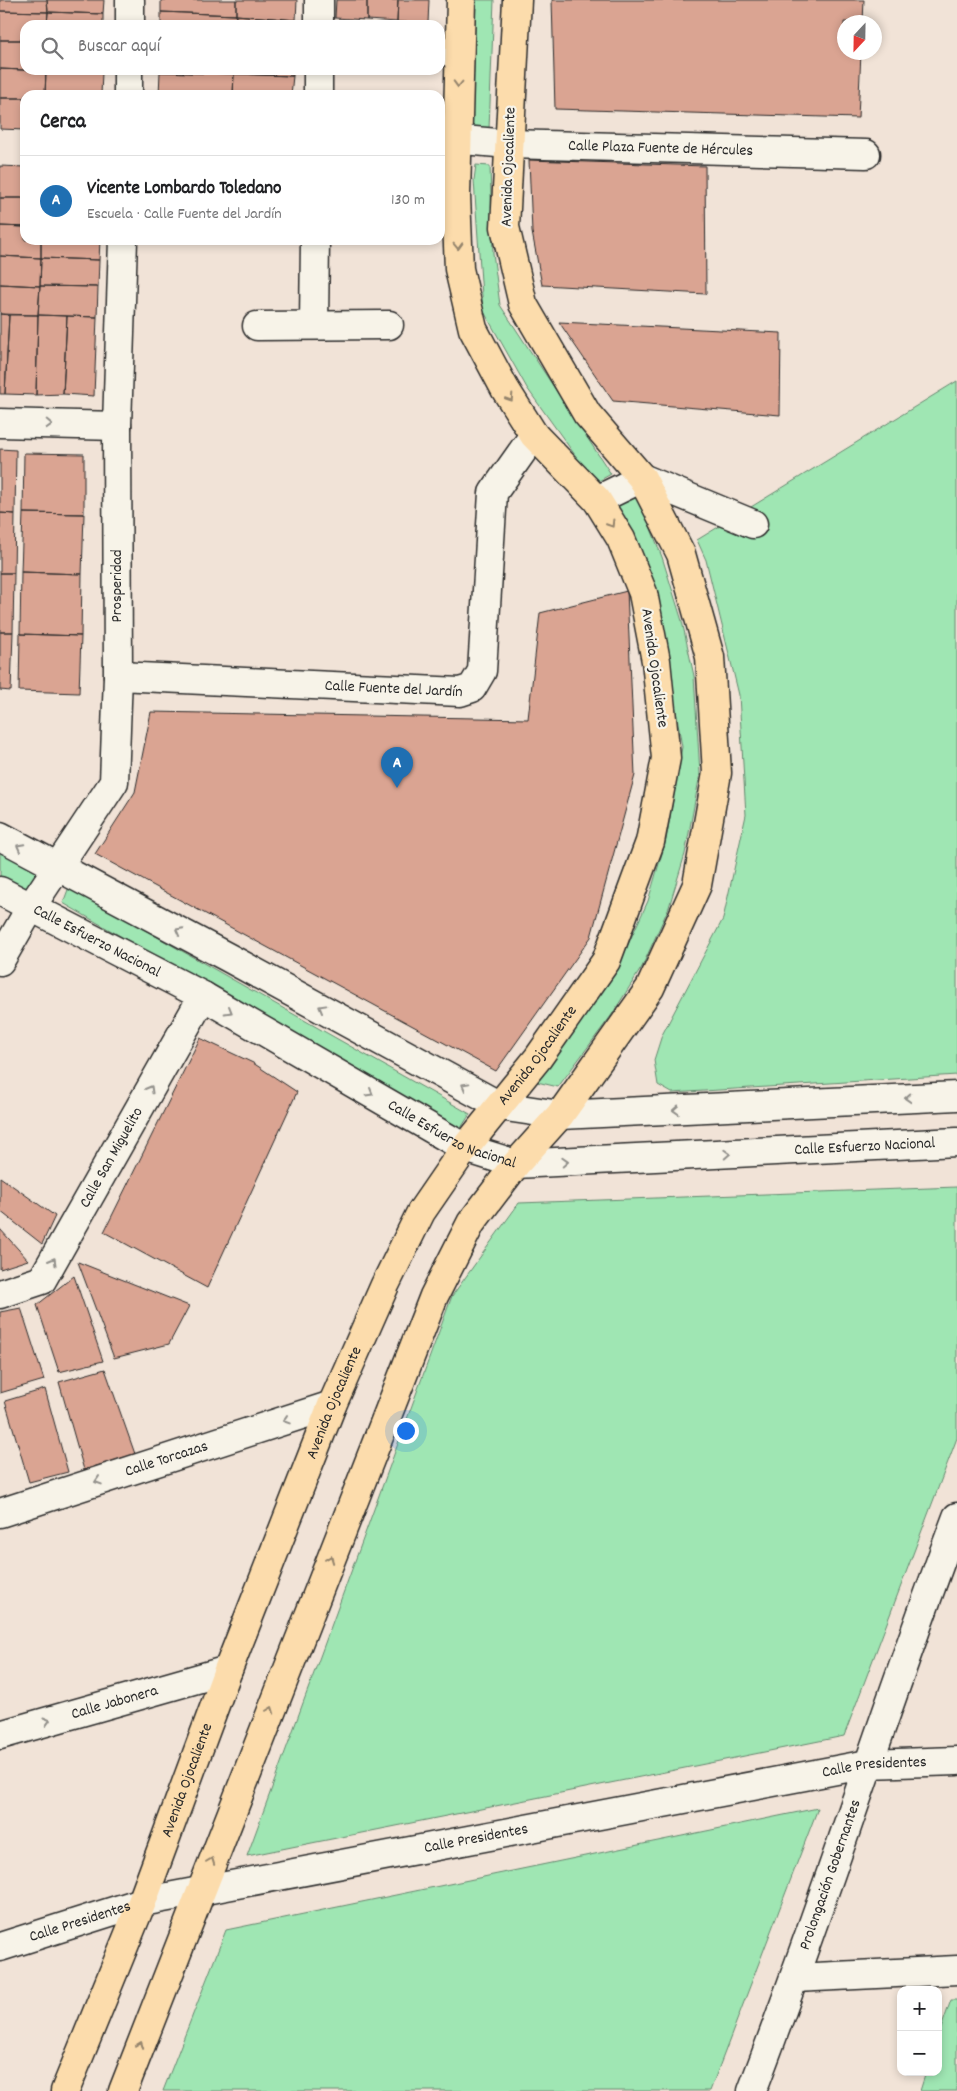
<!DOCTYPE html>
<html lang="es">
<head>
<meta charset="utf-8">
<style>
	:root { --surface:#fff; --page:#f6f6f6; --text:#202124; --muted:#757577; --line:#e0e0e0; --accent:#1f6fb2 }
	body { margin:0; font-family:Dekko,sans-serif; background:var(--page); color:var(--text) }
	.controls { position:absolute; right:15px; bottom:15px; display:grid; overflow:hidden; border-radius:10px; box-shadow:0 2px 8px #0003 }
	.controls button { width:45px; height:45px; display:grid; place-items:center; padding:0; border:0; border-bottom:1px solid var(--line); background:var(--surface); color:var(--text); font:25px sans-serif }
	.compass { position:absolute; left:837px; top:15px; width:45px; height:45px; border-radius:50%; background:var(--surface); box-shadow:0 2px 8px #0003; rotate:202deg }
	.you { position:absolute; left:405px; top:1430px; width:18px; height:18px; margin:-12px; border:4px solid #fff; border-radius:50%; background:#1a73e8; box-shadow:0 0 0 8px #1a73e833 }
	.badge { display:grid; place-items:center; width:32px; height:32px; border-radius:50%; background:var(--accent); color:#fff; font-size:16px; font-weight:700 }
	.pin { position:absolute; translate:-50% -41px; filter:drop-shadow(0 1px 2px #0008) }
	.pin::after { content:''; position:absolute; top:26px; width:18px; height:15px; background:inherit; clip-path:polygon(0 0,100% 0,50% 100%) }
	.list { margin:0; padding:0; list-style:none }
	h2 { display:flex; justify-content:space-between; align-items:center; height:65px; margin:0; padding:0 20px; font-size:21px }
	h2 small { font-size:16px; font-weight:400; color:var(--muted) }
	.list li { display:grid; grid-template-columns:32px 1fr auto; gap:15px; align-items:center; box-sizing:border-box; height:90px; padding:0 20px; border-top:1px solid var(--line) }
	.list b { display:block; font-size:19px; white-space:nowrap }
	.list p { margin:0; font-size:16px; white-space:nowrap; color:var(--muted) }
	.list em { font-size:16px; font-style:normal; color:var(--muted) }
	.icon { flex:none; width:28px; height:28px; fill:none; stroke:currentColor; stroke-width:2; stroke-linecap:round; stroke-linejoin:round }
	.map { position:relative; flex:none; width:957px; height:2091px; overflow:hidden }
	.search { position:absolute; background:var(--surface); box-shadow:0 2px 8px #0003; left:20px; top:20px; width:425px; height:55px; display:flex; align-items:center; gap:12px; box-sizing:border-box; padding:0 18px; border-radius:15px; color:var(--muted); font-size:19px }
	.panel { position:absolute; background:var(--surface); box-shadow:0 2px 8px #0003; left:20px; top:90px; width:425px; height:155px; border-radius:15px }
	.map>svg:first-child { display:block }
</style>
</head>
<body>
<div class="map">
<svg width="957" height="2091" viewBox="0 0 957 2091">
	<rect width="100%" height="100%" fill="#f1e3d7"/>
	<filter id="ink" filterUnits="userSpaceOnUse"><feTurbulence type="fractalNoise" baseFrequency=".02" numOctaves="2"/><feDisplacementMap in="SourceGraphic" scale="10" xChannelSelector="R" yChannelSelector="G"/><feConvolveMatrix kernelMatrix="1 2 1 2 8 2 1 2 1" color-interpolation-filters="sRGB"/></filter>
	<g filter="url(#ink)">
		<!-- green -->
		<path fill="#9fe6b3" stroke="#65886f" d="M 476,0 L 494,0 L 489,129 L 472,127 Z
			M 476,165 L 490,166 L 493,253 L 500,305 L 611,474 L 595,483 L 527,388 L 483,310 L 474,180 Z
			M 957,381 L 957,1075 L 672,1093 L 658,1085 L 654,1060 L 662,1035 L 723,919 L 746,815 L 739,695 L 706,560 L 697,540 Z
			M 637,493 L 662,557 L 682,621 L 694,676 L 700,774 L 685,854 L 669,907 L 642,967 L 611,1016 L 558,1087 L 537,1082 L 614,975 L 648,901 L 666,840 L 682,747 L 662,626 L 614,504 Z
			M 0,848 L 42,870 L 27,896 L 0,882 Z
			M 69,887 L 470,1114 L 459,1131 L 63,903 Z
			M 957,1187 L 957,1438 L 844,1736 L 247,1856 L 452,1296 L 519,1203 Z
			M 818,1808 L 710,2091 L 163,2091 L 226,1930 Z
			M 951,2000 L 957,2000 L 957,2091 L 920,2091 L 926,2072 L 938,2072 L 938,2037 Z"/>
		<!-- building -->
		<path fill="#daa492" stroke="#2b2b2b" d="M 0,0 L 47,0 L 48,12 L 0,11 Z
			M 47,0 L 104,0 L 103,14 L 48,12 Z
			M 161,0 L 236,0 L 236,15 L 161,12 Z
			M 236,0 L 297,0 L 296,20 L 236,15 Z
			M 336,0 L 367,0 L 367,20 L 335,18 Z
			M 367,0 L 398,0 L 397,22 L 367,20 Z
			M 398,0 L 429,0 L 428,23 L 397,22 Z
			M 552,0 L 864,0 L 863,22 L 844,22 L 844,52 L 861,52 L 858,118 L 555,109 Z
			M 0,11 L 48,12 L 47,25 L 25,25 L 25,40 L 0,40 Z
			M 48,12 L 103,14 L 103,25 L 47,25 Z
			M 161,12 L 236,15 L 235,25 L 161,25 Z
			M 236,15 L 296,20 L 295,25 L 235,25 Z
			M 0,40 L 25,40 L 25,70 L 46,71 L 0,69 Z
			M 0,69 L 46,71 L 45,95 L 25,95 L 25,98 L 0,98 Z
			M 46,70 L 102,70 L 102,72 L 46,71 Z
			M 160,70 L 234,70 L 234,74 L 160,72 Z
			M 234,70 L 293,70 L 293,76 L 234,74 Z
			M 46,71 L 102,72 L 101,95 L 45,95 Z
			M 160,72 L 234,74 L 233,95 L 159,95 Z
			M 234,74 L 293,76 L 291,95 L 233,95 Z
			M 0,98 L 25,98 L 25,130 L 0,129 Z
			M 529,160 L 705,166 L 706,294 L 542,285 L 532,232 Z
			M 0,166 L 25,167 L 25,198 L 0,198 Z
			M 0,198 L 25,198 L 25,227 L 0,226 Z
			M 0,226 L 25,227 L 25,240 L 41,240 L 41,258 L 0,256 Z
			M 41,240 L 100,240 L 99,260 L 41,258 Z
			M 0,256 L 41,258 L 40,286 L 0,284 Z
			M 41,258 L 99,260 L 98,287 L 40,286 Z
			M 0,284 L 40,286 L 38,315 L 0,314 Z
			M 40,286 L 98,287 L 97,317 L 38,315 Z
			M 0,314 L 9,315 L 5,394 L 0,394 Z
			M 9,315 L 38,315 L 36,395 L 5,394 Z
			M 38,315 L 67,316 L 63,394 L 36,395 Z
			M 67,316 L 97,317 L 94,396 L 63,394 Z
			M 559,322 L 781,333 L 780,415 L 613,401 Z
			M 0,449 L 16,450 L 15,514 L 0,513 Z
			M 24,453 L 84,454 L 84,514 L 23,513 Z
			M 0,513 L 15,514 L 14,573 L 0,573 Z
			M 23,513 L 84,514 L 82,574 L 21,572 Z
			M 21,572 L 82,574 L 81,636 L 20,634 Z
			M 0,573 L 14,573 L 13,632 L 0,632 Z
			M 627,591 L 635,775 L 591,937 L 496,1071 L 95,854 L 135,792 L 151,712 L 528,719 L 540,613 Z
			M 0,632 L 13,632 L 11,691 L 0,690 Z
			M 20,634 L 81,636 L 79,693 L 19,691 Z
			M 200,1038 L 253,1063 L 297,1092 L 207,1288 L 104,1232 Z
			M 0,1177 L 55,1216 L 42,1244 L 0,1211 Z
			M 0,1229 L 28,1260 L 0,1269 Z
			M 78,1262 L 189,1306 L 169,1344 L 114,1358 Z
			M 74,1276 L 103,1361 L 59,1372 L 37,1305 Z
			M 21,1308 L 44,1380 L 0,1393 L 0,1312 Z
			M 105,1369 L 135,1454 L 84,1470 L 59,1382 Z
			M 45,1389 L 68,1472 L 29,1482 L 5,1401 Z"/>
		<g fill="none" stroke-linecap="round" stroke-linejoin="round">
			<!-- minor casing -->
			<g stroke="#2b2b2b" stroke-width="31">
				<g id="minor">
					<path d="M 130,25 L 130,0"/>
					<path d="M 319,25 L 319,0"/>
					<path d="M 440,51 L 459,52"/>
					<path d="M 128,95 L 128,70"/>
					<path d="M 318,95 L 318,70"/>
					<path id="s1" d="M 440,138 L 509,144 L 866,154"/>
					<path d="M 314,325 L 315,240"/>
					<path d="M 257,326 L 389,325"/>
					<path d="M 0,423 L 117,426"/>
					<path d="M 597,500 L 642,478 L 753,524"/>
					<path id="s2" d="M 118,676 L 460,692 L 472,688 L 482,671 L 493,493 L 534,435"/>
					<path d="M 0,836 L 229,958 L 500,1106 L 560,1115 L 957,1096"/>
					<path id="s3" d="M 0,891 L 203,996 L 465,1148 L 516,1164 L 957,1142"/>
					<path d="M 0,961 L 31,907 L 114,782 L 118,676 L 117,426 L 123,240"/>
					<path id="s4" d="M 0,1294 L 42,1280 L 203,996"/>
					<path id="s5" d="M 0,1513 L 332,1405"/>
					<path id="s6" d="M 0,1735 L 228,1670"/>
					<path id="s7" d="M 0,1947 L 142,1902 L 868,1764 L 957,1761"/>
					<path d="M 795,1978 L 957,1970"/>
					<path id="s8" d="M 752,2091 C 825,1901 885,1707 957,1517"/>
				</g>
			</g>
			<!-- major casing -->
			<g stroke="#2b2b2b" stroke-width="31">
				<g id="major">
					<path id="s9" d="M 65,2091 L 142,1902 L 228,1670 L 332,1405 L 385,1285 L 421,1212 L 465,1148 L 538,1058 L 606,961 L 650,842 L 666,758 L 656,661 L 643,593 L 621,539 L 597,500 L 534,435 L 505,389 L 473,329 L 459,269 L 456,196 L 461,0"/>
					<path d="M 123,2091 L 434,1296 L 471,1223 L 516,1164 L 560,1115 L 650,988 L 697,885 L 717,773 L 710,657 L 681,554 L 642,478 L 587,414 L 523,304 L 505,227 L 517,0"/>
				</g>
			</g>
			<!-- minor -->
			<use href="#minor" stroke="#f7f3e8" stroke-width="28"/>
			<!-- major -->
			<use href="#major" stroke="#fcdcac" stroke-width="28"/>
		</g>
		<!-- one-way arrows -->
		<defs><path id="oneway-chevron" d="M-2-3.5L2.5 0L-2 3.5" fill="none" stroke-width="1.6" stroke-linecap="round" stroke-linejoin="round" transform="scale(1.25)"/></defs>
		<g stroke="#94846c">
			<use href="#oneway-chevron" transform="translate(458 84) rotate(92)"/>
			<use href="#oneway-chevron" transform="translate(458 246) rotate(88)"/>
			<use href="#oneway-chevron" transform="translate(510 398) rotate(57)"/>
			<use href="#oneway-chevron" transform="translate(611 524) rotate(58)"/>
			<use href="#oneway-chevron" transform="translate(330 1559) rotate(-69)"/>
			<use href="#oneway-chevron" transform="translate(271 1710) rotate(-69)"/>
			<use href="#oneway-chevron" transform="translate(211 1861) rotate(-69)"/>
			<use href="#oneway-chevron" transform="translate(140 2045) rotate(-69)"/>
		</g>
		<g stroke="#918f8a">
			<use href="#oneway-chevron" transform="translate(49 424) rotate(2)"/>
			<use href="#oneway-chevron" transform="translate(20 847) rotate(-152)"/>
			<use href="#oneway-chevron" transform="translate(179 931) rotate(-152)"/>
			<use href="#oneway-chevron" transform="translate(322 1008) rotate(-151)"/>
			<use href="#oneway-chevron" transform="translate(229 1011) rotate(30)"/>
			<use href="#oneway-chevron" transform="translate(465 1086) rotate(-151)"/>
			<use href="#oneway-chevron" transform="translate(150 1089) rotate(-60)"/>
			<use href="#oneway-chevron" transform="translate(370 1093) rotate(30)"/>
			<use href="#oneway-chevron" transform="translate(908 1098) rotate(177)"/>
			<use href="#oneway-chevron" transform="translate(676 1110) rotate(177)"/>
			<use href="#oneway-chevron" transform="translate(727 1154) rotate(-3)"/>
			<use href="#oneway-chevron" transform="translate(565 1162) rotate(-3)"/>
			<use href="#oneway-chevron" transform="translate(53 1261) rotate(-60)"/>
			<use href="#oneway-chevron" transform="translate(286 1420) rotate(162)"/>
			<use href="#oneway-chevron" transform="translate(98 1481) rotate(162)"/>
			<use href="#oneway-chevron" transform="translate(47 1721) rotate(-16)"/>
		</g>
	</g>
	<g text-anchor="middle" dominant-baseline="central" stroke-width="4.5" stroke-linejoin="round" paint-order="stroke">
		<!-- street labels -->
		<g font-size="16" fill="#2b2b2b" stroke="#f7f3e8">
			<text stroke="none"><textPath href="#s1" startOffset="221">Calle Plaza Fuente de Hércules</textPath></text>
			<text transform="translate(509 167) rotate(-88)">Avenida Ojocaliente</text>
			<text transform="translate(117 586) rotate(-90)">Prosperidad</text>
			<text transform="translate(654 668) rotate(82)">Avenida Ojocaliente</text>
			<text stroke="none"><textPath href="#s2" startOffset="276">Calle Fuente del Jardín</textPath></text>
			<text stroke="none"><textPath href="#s3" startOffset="109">Calle Esfuerzo Nacional</textPath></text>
			<text stroke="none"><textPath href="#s9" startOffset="1144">Avenida Ojocaliente</textPath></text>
			<text stroke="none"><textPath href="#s3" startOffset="514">Calle Esfuerzo Nacional</textPath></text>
			<text stroke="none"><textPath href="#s3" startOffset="934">Calle Esfuerzo Nacional</textPath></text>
			<text stroke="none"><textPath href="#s4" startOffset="185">Calle San Miguelito</textPath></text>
			<text stroke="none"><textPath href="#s9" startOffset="739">Avenida Ojocaliente</textPath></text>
			<text stroke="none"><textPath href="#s5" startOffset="175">Calle Torcazas</textPath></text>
			<text stroke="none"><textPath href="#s6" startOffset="119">Calle Jabonera</textPath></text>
			<text stroke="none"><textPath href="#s7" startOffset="894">Calle Presidentes</textPath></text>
			<text stroke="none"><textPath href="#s9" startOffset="334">Avenida Ojocaliente</textPath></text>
			<text stroke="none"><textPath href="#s7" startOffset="489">Calle Presidentes</textPath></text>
			<text stroke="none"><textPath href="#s8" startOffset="230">Prolongación Gobernantes</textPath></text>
			<text stroke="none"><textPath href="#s7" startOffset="84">Calle Presidentes</textPath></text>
		</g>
	</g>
</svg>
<div class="controls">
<button>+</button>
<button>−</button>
</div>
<svg class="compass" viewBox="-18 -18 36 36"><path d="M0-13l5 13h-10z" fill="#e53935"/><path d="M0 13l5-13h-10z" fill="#757577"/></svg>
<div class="you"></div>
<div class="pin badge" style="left:397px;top:788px">A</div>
<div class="search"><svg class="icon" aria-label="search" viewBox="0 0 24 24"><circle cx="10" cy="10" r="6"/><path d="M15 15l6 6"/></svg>Buscar aquí</div>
<section class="panel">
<h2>Cerca<small></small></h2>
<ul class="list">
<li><span class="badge">A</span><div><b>Vicente Lombardo Toledano</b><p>Escuela · Calle Fuente del Jardín</p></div><em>130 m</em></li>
</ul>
</section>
</div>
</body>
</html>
